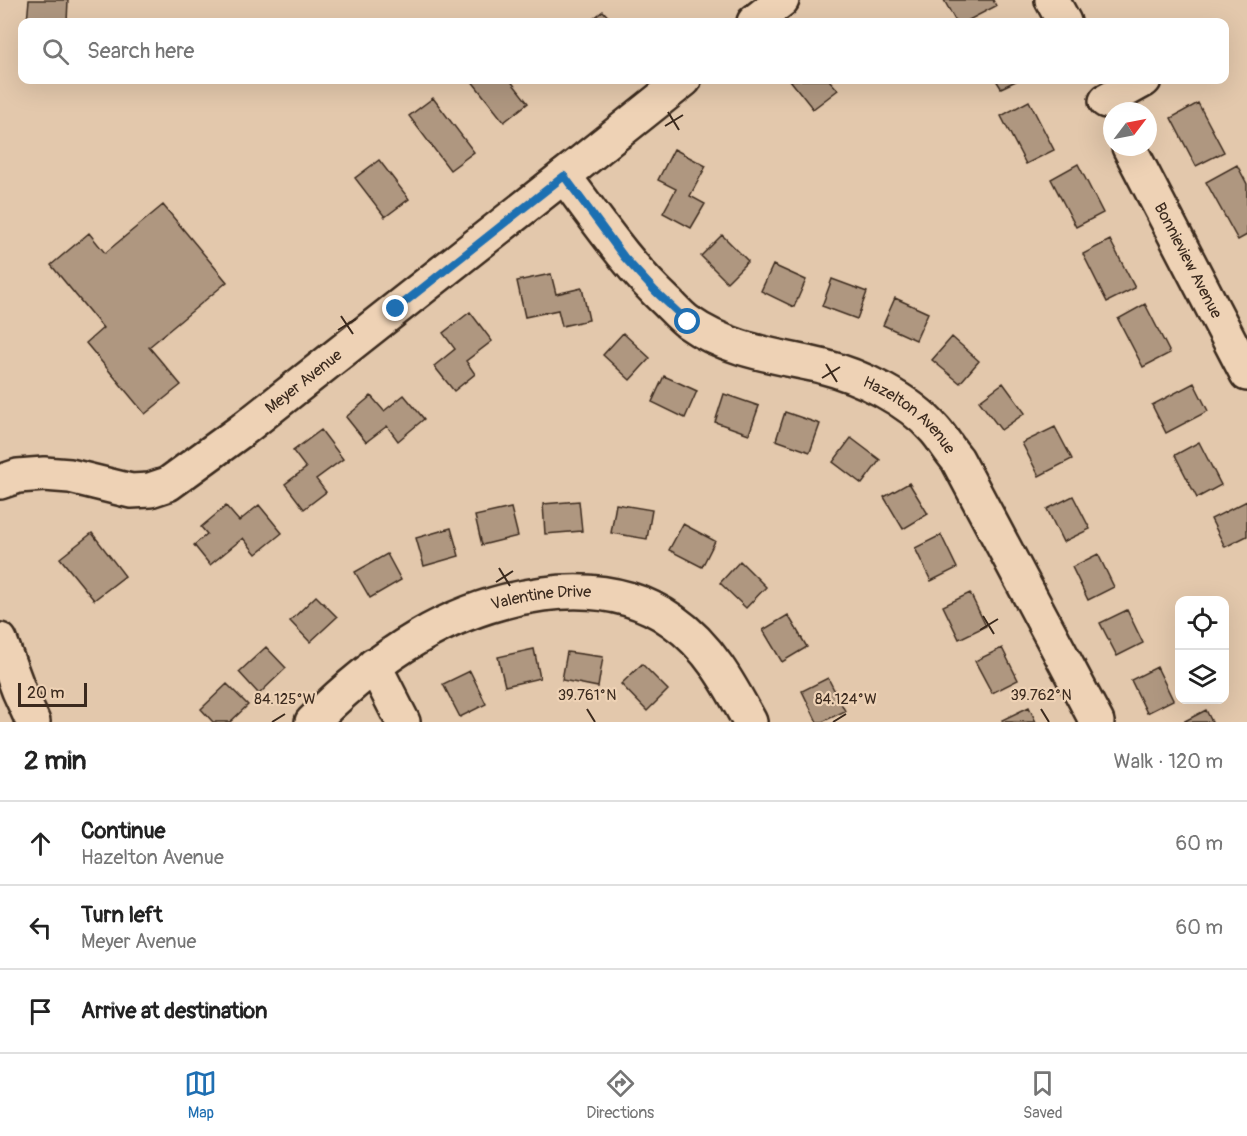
<!DOCTYPE html>
<html lang="en">
<head>
<meta charset="utf-8">
<style>
	:root { --surface:#fff; --page:#f2f2f2; --text:#222; --muted:#767676; --line:#e0e0e0; --accent:#1f6fb2 }
	body { margin:0; font-family:Pangolin,sans-serif; background:var(--page); color:var(--text) }
	.controls { position:absolute; right:18px; bottom:18px; display:grid; overflow:hidden; border-radius:12px; box-shadow:0 6px 24px #0002 }
	.controls button { width:54px; height:54px; display:grid; place-items:center; padding:0; border:0; border-bottom:2px solid var(--line); background:var(--surface); color:var(--text); font:30px sans-serif }
	.compass { position:absolute; left:1103px; top:102px; width:54px; height:54px; border-radius:50%; background:var(--surface); box-shadow:0 6px 24px #0002; rotate:58deg }
	.scale { position:absolute; left:18px; bottom:15px; width:69px; box-sizing:border-box; padding-left:6px; border:3px solid #3b2a1e; border-top:0; font-size:16px; line-height:21px; white-space:nowrap; color:#3b2a1e; -webkit-text-stroke:4px #eed2b5; paint-order:stroke }
	.stop { position:absolute; width:18px; height:18px; margin:-14px; border:4px solid #1f6fb2; border-radius:50%; background:#fff }
	.stop.end { background:#1f6fb2; border-color:#fff; box-shadow:0 2px 6px #0008 }
	.list { margin:0; padding:0; list-style:none }
	h2 { display:flex; justify-content:space-between; align-items:center; height:78px; margin:0; padding:0 24px; font-size:26px }
	h2 small { font-size:20px; font-weight:400; color:var(--muted) }
	.list li { display:grid; grid-template-columns:39px 1fr auto; gap:18px; align-items:center; box-sizing:border-box; height:84px; padding:0 24px; border-top:2px solid var(--line) }
	.list b { display:block; font-size:22px; white-space:nowrap }
	.list p { margin:0; font-size:20px; white-space:nowrap; color:var(--muted) }
	.list em { font-size:20px; font-style:normal; color:var(--muted) }
	.icon { flex:none; width:33px; height:33px; fill:none; stroke:currentColor; stroke-width:2; stroke-linecap:round; stroke-linejoin:round }
	.map { position:relative; flex:none; width:1247px; height:722px; overflow:hidden }
	.search { position:absolute; background:var(--surface); box-shadow:0 6px 24px #0002; left:18px; right:18px; top:18px; height:66px; display:flex; align-items:center; gap:15px; box-sizing:border-box; padding:0 21px; border-radius:12px; color:var(--muted); font-size:22px }
	.sheet { height:330px; background:var(--surface) }
	nav { display:flex; justify-content:space-around; align-items:center; box-sizing:border-box; height:84px; border-top:2px solid var(--line); background:var(--surface); font-size:16px; color:var(--muted) }
	nav a { display:grid; justify-items:center; gap:3px }
	nav .on { color:var(--accent) }
	.map>svg:first-child { display:block }
</style>
</head>
<body>
<div class="map">
<svg width="1247" height="722" viewBox="0 0 1247 722">
	<rect width="100%" height="100%" fill="#e3c8ac"/>
	<filter id="ink" filterUnits="userSpaceOnUse"><feTurbulence type="fractalNoise" baseFrequency=".0167" numOctaves="2"/><feDisplacementMap in="SourceGraphic" scale="12" xChannelSelector="R" yChannelSelector="G"/><feConvolveMatrix kernelMatrix="1 2 1 2 8 2 1 2 1" color-interpolation-filters="sRGB"/></filter>
	<g filter="url(#ink)">
		<!-- building -->
		<path fill="#af9780" stroke="#3b2a1e" stroke-width="1.5" d="M 29,0 L 68,0 L 67,22 L 27,22 Z
			M 944,0 L 993,0 L 996,6 L 965,22 L 956,22 Z
			M 603,11 L 613,22 L 589,22 Z
			M 471,80 L 510,80 L 528,103 L 504,122 Z
			M 790,80 L 829,80 L 838,90 L 813,109 Z
			M 996,80 L 1018,80 L 1001,88 Z
			M 433,98 L 474,152 L 450,170 L 409,116 Z
			M 1029,101 L 1054,150 L 1026,164 L 1001,116 Z
			M 1198,103 L 1224,152 L 1196,166 L 1171,118 Z
			M 674,149 L 706,166 L 690,196 L 705,204 L 691,228 L 663,213 L 676,189 L 658,180 Z
			M 379,160 L 409,199 L 385,217 L 355,178 Z
			M 1078,164 L 1103,213 L 1076,227 L 1051,179 Z
			M 1237,165 L 1247,184 L 1247,235 L 1238,240 L 1206,182 Z
			M 163,205 L 227,282 L 149,347 L 181,385 L 145,414 L 86,343 L 103,328 L 51,265 L 89,233 L 105,253 Z
			M 722,235 L 748,261 L 727,282 L 701,256 Z
			M 1110,240 L 1135,288 L 1107,302 L 1083,254 Z
			M 773,265 L 806,280 L 794,307 L 761,291 Z
			M 551,274 L 556,294 L 582,288 L 589,320 L 562,326 L 558,310 L 525,317 L 517,281 Z
			M 832,279 L 867,292 L 857,319 L 822,306 Z
			M 895,298 L 928,313 L 916,340 L 883,325 Z
			M 1145,304 L 1170,353 L 1143,367 L 1118,319 Z
			M 470,312 L 492,341 L 466,361 L 475,374 L 454,391 L 434,366 L 455,349 L 443,333 Z
			M 623,333 L 650,358 L 630,380 L 603,355 Z
			M 952,337 L 979,361 L 960,383 L 932,360 Z
			M 664,376 L 697,391 L 685,418 L 652,402 Z
			M 1003,383 L 1025,413 L 1001,430 L 979,401 Z
			M 1194,383 L 1208,411 L 1166,433 L 1152,405 Z
			M 724,394 L 759,406 L 749,434 L 715,422 Z
			M 404,395 L 424,419 L 398,441 L 387,426 L 366,442 L 346,417 L 371,396 L 384,411 Z
			M 785,412 L 820,424 L 810,452 L 776,440 Z
			M 1055,427 L 1072,459 L 1039,476 L 1022,443 Z
			M 321,430 L 343,459 L 316,479 L 326,492 L 304,509 L 285,484 L 306,468 L 293,451 Z
			M 851,438 L 880,460 L 862,484 L 833,462 Z
			M 1199,442 L 1221,485 L 1197,498 L 1175,455 Z
			M 909,483 L 928,514 L 903,529 L 884,497 Z
			M 1073,496 L 1090,529 L 1063,542 L 1047,509 Z
			M 579,501 L 582,531 L 545,534 L 543,504 Z
			M 1247,501 L 1247,536 L 1225,547 L 1211,519 Z
			M 616,504 L 652,510 L 647,539 L 611,533 Z
			M 259,505 L 282,533 L 256,554 L 243,538 L 210,565 L 194,545 L 207,534 L 201,527 L 226,506 L 239,521 Z
			M 511,508 L 518,536 L 482,545 L 475,516 Z
			M 683,524 L 715,541 L 702,567 L 669,550 Z
			M 451,528 L 459,556 L 424,566 L 416,538 Z
			M 92,533 L 125,576 L 94,600 L 60,558 Z
			M 941,535 L 957,568 L 931,581 L 915,548 Z
			M 387,554 L 401,580 L 370,598 L 355,572 Z
			M 1098,554 L 1114,587 L 1088,600 L 1072,567 Z
			M 740,561 L 766,587 L 746,608 L 720,583 Z
			M 970,593 L 986,626 L 959,639 L 943,606 Z
			M 316,596 L 337,617 L 310,642 L 290,621 Z
			M 1127,610 L 1143,643 L 1117,656 L 1100,623 Z
			M 788,615 L 807,647 L 782,662 L 763,630 Z
			M 266,647 L 286,668 L 259,694 L 239,672 Z
			M 1002,648 L 1018,680 L 992,693 L 975,661 Z
			M 534,649 L 540,678 L 505,686 L 498,657 Z
			M 567,652 L 603,657 L 598,687 L 562,680 Z
			M 642,664 L 668,690 L 647,711 L 621,684 Z
			M 1157,667 L 1173,700 L 1147,713 L 1131,680 Z
			M 470,671 L 486,704 L 460,717 L 443,684 Z
			M 828,678 L 845,711 L 822,722 L 817,722 L 802,691 Z
			M 227,684 L 248,705 L 230,722 L 213,722 L 201,709 Z
			M 1029,707 L 1036,722 L 1003,722 L 1002,720 Z
			M 1206,710 L 1212,722 L 1183,722 Z"/>
		<g fill="none" stroke-linecap="round" stroke-linejoin="round">
			<!-- minor casing -->
			<g stroke="#3b2a1e" stroke-width="38">
				<g id="minor">
					<path d="M 1052,0 L 1064,22"/>
					<path d="M 754,22 L 782,0"/>
					<path d="M 1106,101 L 1144,80"/>
					<path id="s1" d="M 1129,147 L 1247,374"/>
					<path id="s2" d="M 564,176 C 597,220 628,266 668,303 C 674,309 681,317 688,322 C 727,350 776,356 821,366 C 861,376 908,399 935,430 C 943,439 949,450 957,459 L 1097,722"/>
					<path id="s3" d="M 0,482 L 18,476 L 44,474 L 70,476 L 131,491 L 150,490 L 168,484 L 241,431 L 564,176 L 684,80"/>
					<path d="M 0,640 L 19,691 L 33,722"/>
					<path d="M 374,665 L 403,722"/>
					<path id="s4" d="M 312,722 C 376,657 450,606 543,594 C 589,588 634,593 673,621 C 709,646 730,685 750,722"/>
				</g>
			</g>
			<!-- minor -->
			<use href="#minor" stroke="#eed2b5" stroke-width="33"/>
		</g>
	</g>
	<g fill="none" stroke-linecap="round" stroke-linejoin="round" filter="url(#ink)">
		<!-- route -->
		<path stroke="#1f6fb2" stroke-width="8" d="M 396,309 L 564,176 L 624,257 L 655,291 L 688,322"/>
	</g>
	<!-- ticks -->
	<path fill="none" stroke="#3b2a1e" stroke-width="2" d="M 668,112 L 679,130M 665,126 L 683,115M 341,316 L 353,334M 338,330 L 356,319M 826,364 L 837,382M 822,378 L 840,367M 499,568 L 510,586M 496,582 L 513,571M 983,616 L 994,634M 980,630 L 998,619M 587,709 L 595,722M 1041,709 L 1049,722M 272,722 L 285,714M 833,722 L 846,714"/>
	<g text-anchor="middle" dominant-baseline="central" stroke-width="4.5" stroke-linejoin="round" paint-order="stroke">
		<!-- street labels -->
		<g font-size="16" fill="#3b2a1e" stroke="#eed2b5">
			<text stroke="none"><textPath href="#s1" startOffset="128">Bonnieview Avenue</textPath></text>
			<text stroke="none"><textPath href="#s3" startOffset="342">Meyer Avenue</textPath></text>
			<text stroke="none"><textPath href="#s2" startOffset="436">Hazelton Avenue</textPath></text>
			<text stroke="none"><textPath href="#s4" startOffset="267">Valentine Drive</textPath></text>
		</g>
	</g>
	<g font-size="15" text-anchor="middle" fill="#3b2a1e" stroke="#eed2b5" stroke-width="4.5" stroke-linejoin="round" paint-order="stroke">
		<text x="587" y="700">39.761°N</text>
		<text x="1041" y="700">39.762°N</text>
		<text x="285" y="704">84.125°W</text>
		<text x="846" y="704">84.124°W</text>
	</g>
</svg>
<div class="controls">
<button><svg class="icon" aria-label="locate" viewBox="0 0 24 24"><circle cx="12" cy="12" r="6"/><path d="M12 2v4M12 18v4M2 12h4M18 12h4"/></svg></button>
<button><svg class="icon" aria-label="layers" viewBox="0 0 24 24"><path d="M12 4l9 5-9 5-9-5zM3 14l9 5 9-5"/></svg></button>
</div>
<svg class="compass" viewBox="-18 -18 36 36"><path d="M0-13l5 13h-10z" fill="#e53935"/><path d="M0 13l5-13h-10z" fill="#767676"/></svg>
<div class="scale">20 m</div>
<div class="stop" style="left:688px;top:322px"></div>
<div class="stop end" style="left:396px;top:309px"></div>
<div class="search"><svg class="icon" aria-label="search" viewBox="0 0 24 24"><circle cx="10" cy="10" r="6"/><path d="M15 15l6 6"/></svg>Search here</div>
</div>
<section class="sheet">
<h2>2 min<small>Walk · 120 m</small></h2>
<ul class="list">
<li><svg class="icon" aria-label="ahead" viewBox="0 0 24 24"><path d="M12 20V5M6 11l6-6 6 6"/></svg><div><b>Continue</b><p>Hazelton Avenue</p></div><em>60 m</em></li>
<li><svg class="icon" aria-label="left" viewBox="0 0 24 24"><path d="M17 20v-9H6M10 6l-5 5 5 5"/></svg><div><b>Turn left</b><p>Meyer Avenue</p></div><em>60 m</em></li>
<li><svg class="icon" aria-label="arrive" viewBox="0 0 24 24"><path d="M6 21V4h12l-3 4 3 4H6"/></svg><div><b>Arrive at destination</b></div></li>
</ul>
</section>
<nav>
<a class="on"><svg class="icon" aria-label="map" viewBox="0 0 24 24"><path d="M3 6l6-2 6 2 6-2v14l-6 2-6-2-6 2zM9 4v14M15 6v14"/></svg>Map</a>
<a><svg class="icon" aria-label="directions" viewBox="0 0 24 24"><path d="M12 3l9 9-9 9-9-9zM9 14v-3h6M13 9l2 2-2 2"/></svg>Directions</a>
<a><svg class="icon" aria-label="saved" viewBox="0 0 24 24"><path d="M7 4h10v16l-5-4-5 4z"/></svg>Saved</a>
</nav>
</body>
</html>
